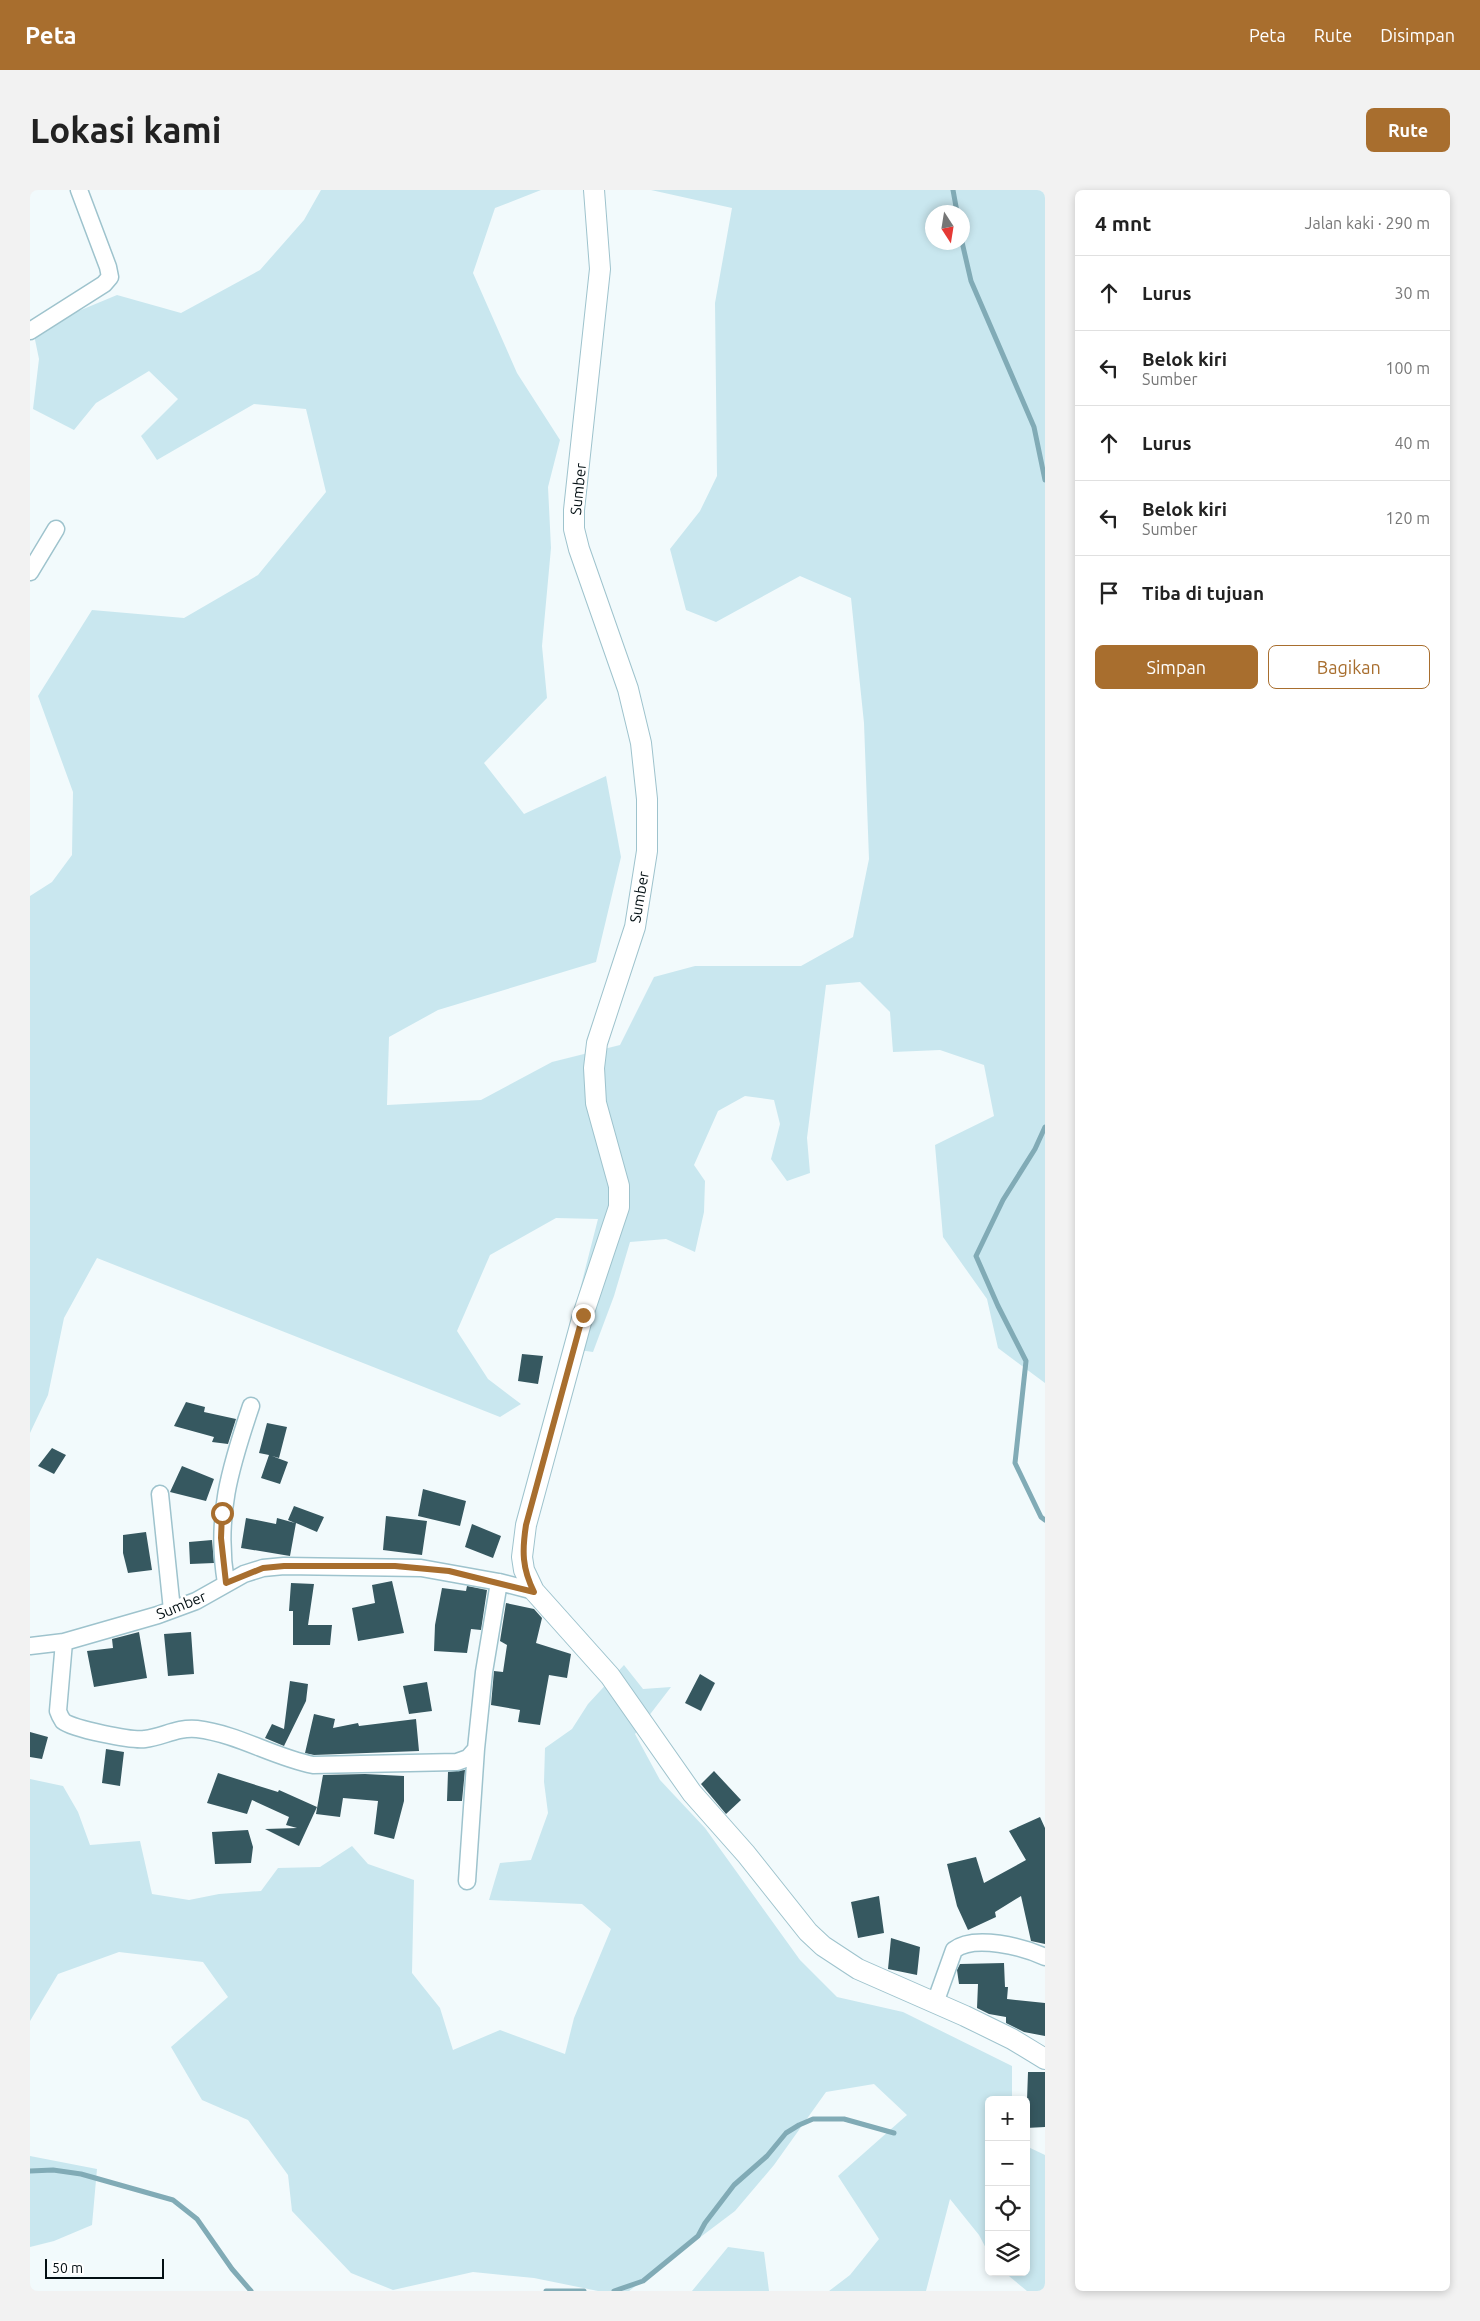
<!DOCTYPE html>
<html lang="id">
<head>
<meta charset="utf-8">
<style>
	:root { --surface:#fff; --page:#f2f2f2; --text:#222; --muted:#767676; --line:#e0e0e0; --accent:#a86e2e }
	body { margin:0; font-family:Ubuntu,sans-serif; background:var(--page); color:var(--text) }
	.controls { position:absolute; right:15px; bottom:15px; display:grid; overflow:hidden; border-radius:8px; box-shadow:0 2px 8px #0003 }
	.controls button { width:45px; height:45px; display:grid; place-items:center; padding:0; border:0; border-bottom:1px solid var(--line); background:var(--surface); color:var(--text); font:25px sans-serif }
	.compass { position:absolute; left:895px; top:15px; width:45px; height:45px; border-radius:50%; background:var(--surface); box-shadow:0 2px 8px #0003; rotate:168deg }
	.scale { position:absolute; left:15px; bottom:12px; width:119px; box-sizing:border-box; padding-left:5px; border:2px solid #030f13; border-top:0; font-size:14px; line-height:18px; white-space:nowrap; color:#030f13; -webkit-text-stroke:4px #fff; paint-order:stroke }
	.stop { position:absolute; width:15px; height:15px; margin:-11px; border:4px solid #a86e2e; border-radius:50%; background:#fff }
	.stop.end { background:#a86e2e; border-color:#fff; box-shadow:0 1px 5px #0008 }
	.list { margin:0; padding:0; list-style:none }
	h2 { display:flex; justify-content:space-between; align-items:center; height:65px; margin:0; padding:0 20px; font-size:21px }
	h2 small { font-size:16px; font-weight:400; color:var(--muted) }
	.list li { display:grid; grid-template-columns:32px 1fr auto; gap:15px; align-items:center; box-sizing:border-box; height:75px; padding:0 20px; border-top:1px solid var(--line) }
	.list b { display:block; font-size:19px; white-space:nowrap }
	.list p { margin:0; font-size:16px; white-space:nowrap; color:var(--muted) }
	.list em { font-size:16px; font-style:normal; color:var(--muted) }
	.actions { display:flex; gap:10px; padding:15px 20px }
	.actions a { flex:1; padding:11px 0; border:1px solid var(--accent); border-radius:8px; text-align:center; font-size:18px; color:var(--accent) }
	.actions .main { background:var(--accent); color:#fff }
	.icon { flex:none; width:28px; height:28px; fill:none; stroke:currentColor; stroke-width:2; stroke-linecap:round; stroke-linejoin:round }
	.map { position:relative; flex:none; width:1015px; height:2101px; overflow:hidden; border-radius:8px }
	header { display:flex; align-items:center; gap:30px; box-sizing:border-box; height:70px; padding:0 25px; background:var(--accent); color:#fff }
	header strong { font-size:24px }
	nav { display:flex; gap:28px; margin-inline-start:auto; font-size:18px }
	.intro { display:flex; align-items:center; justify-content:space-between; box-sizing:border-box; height:120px; padding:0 30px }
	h1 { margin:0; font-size:35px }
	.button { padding:12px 22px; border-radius:8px; background:var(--accent); color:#fff; font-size:18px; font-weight:700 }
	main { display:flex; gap:30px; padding:0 30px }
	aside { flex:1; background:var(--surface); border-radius:8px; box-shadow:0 2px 8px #0003 }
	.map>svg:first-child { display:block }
</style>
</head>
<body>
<header>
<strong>Peta</strong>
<nav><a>Peta</a><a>Rute</a><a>Disimpan</a></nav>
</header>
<div class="intro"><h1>Lokasi kami</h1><a class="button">Rute</a></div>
<main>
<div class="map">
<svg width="1015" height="2101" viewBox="0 0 1015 2101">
	<rect width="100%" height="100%" fill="#f2fafc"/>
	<!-- green -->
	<path fill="#c9e7ef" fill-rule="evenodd" d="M 291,0 L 511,0 L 465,18 L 443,83 L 487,183 L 530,250 L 518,297 L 521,358 L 512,456 L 517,508 L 454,573 L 494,624 L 576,586 L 591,667 L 566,772 L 408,820 L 359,847 L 357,915 L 451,910 L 522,872 L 590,855 L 624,787 L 665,776 L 771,776 L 823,747 L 839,669 L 834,533 L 821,408 L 770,386 L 686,432 L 656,420 L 640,359 L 670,321 L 687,286 L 685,113 L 702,18 L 621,0 L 1015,0 L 1015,1193 L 968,1158 L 957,1109 L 913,1047 L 905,955 L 964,926 L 954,875 L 910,860 L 863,862 L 860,822 L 830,792 L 796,795 L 777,948 L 780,983 L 757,991 L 741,969 L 750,934 L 744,910 L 715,906 L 688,921 L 664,975 L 675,991 L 674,1022 L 665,1062 L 636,1049 L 600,1052 L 584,1106 L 563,1162 L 535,1158 L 568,1029 L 526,1028 L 460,1065 L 427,1141 L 458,1189 L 491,1214 L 470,1227 L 67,1068 L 34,1128 L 18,1205 L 0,1243 L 0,706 L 22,692 L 42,665 L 43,602 L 8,506 L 62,420 L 154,428 L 228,385 L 296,302 L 276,219 L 224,214 L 127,270 L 111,246 L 148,209 L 119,181 L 66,213 L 44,240 L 3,219 L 9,169 L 3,140 L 87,105 L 151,123 L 230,80 L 274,30 ZM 902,22 L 932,22 L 932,52 L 902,52 Z
		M 594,1475 L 613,1499 L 641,1497 L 605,1544 L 630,1590 L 675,1638 L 770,1770 L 807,1807 L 873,1822 L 982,1876 L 982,1910 L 959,1910 L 959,2064 L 949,2045 L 920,2009 L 896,2101 L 799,2101 L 820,2085 L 849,2049 L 808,1986 L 877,1925 L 844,1894 L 796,1902 L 744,1975 L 705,2021 L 599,2101 L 568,2101 L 504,2088 L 443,2082 L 363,2100 L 321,2083 L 262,2021 L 258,1985 L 218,1930 L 172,1910 L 141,1857 L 198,1807 L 173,1772 L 89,1762 L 28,1784 L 0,1831 L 0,1589 L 33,1596 L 48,1622 L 60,1655 L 110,1651 L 122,1704 L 159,1710 L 189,1704 L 231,1701 L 248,1678 L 290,1677 L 322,1656 L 338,1674 L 384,1690 L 382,1783 L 410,1818 L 423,1860 L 470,1840 L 535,1864 L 544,1828 L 581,1739 L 552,1714 L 459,1710 L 470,1673 L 501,1670 L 518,1623 L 514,1592 L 515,1558 L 542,1539 L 558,1514 Z
		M 996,1956 L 1015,1965 L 1015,2101 L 997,2101 L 974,2082 L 996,2082 Z
		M 0,1966 L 67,1979 L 62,2035 L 24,2051 L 0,2057 Z
		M 698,2057 L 734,2062 L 739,2101 L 662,2101 Z"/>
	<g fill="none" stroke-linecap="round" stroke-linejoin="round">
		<!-- stream -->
		<path stroke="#81abb6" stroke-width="5" d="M 923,0 L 927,22
			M 932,52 L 941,91 L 1004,237 L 1015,290
			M 1015,937 L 1005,959 L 973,1010 L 946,1066 L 968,1116 L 996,1171 L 985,1273 L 1011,1327 L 1015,1330
			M 0,1981 L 23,1980 L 51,1984 L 143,2010 L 167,2029 L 202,2079 L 221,2101
			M 516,2101 L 554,2101
			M 584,2101 L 613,2091 L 668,2046 L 675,2033 L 704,1995 L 737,1966 L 756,1943 L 769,1935 L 783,1929 L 814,1929 L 864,1943"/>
	</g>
	<!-- building -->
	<path fill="#365860" d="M 492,1164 L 513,1166 L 508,1194 L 488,1191 Z
		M 156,1212 L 175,1217 L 174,1222 L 206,1229 L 198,1254 L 182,1252 L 184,1247 L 144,1236 Z
		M 237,1233 L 257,1237 L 249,1268 L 242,1266 L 258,1272 L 250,1294 L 231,1288 L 239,1265 L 229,1263 Z
		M 22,1258 L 36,1265 L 24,1284 L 8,1276 Z
		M 152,1276 L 184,1289 L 176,1311 L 140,1302 Z
		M 393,1299 L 436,1311 L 430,1336 L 388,1326 Z
		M 264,1316 L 294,1327 L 287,1342 L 266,1333 L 260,1366 L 211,1358 L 216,1328 L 246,1334 L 247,1328 L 265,1333 L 258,1330 Z
		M 356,1326 L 397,1331 L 392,1365 L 353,1360 Z
		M 442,1334 L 471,1346 L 463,1368 L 435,1357 Z
		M 116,1342 L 122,1380 L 98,1383 L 93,1363 L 93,1345 Z
		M 182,1350 L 184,1373 L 160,1374 L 159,1352 Z
		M 362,1391 L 374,1443 L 328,1451 L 322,1418 L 345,1413 L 342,1395 Z
		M 261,1393 L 284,1394 L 278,1435 L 302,1435 L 300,1455 L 263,1455 L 263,1421 L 259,1421 Z
		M 437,1396 L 457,1400 L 451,1440 L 441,1439 L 437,1463 L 404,1461 L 405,1435 L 412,1398 L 436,1401 Z
		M 476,1413 L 504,1419 L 512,1428 L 506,1453 L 541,1464 L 537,1488 L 519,1485 L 510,1535 L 488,1532 L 490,1520 L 461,1515 L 464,1481 L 473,1482 L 477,1455 L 470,1451 Z
		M 109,1442 L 117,1488 L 64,1497 L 57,1461 L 83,1458 L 82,1449 Z
		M 161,1442 L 164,1484 L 138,1486 L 134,1444 Z
		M 670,1484 L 685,1493 L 671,1521 L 655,1513 Z
		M 260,1491 L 278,1494 L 276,1511 L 254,1556 L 235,1548 L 242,1534 L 254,1539 Z
		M 397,1492 L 402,1521 L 379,1524 L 373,1496 Z
		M 284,1524 L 305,1529 L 303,1538 L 328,1533 L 329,1536 L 386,1529 L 389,1561 L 284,1565 L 275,1563 Z
		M 0,1542 L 18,1547 L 12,1569 L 0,1567 Z
		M 76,1559 L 94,1562 L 90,1596 L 72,1593 Z
		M 435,1580 L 432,1611 L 417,1611 L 418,1582 Z
		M 684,1581 L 711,1610 L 696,1624 L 671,1594 Z
		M 188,1583 L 248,1602 L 249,1600 L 287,1617 L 269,1656 L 235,1639 L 267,1638 L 256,1635 L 259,1627 L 222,1610 L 217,1624 L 177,1613 Z
		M 335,1584 L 374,1586 L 374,1611 L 364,1649 L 344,1644 L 348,1611 L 313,1608 L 310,1627 L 286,1624 L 293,1585 Z
		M 1010,1627 L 1015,1638 L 1015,1754 L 1001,1751 L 991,1706 L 965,1722 L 966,1727 L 938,1740 L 927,1716 L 917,1674 L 946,1667 L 954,1693 L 996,1670 L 979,1641 Z
		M 218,1640 L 223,1657 L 221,1673 L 185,1674 L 182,1642 Z
		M 849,1706 L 854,1743 L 828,1748 L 821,1712 Z
		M 861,1748 L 890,1757 L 887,1785 L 858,1779 Z
		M 974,1773 L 975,1797 L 978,1797 L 977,1809 L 1015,1813 L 1015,1846 L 994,1842 L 976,1833 L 976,1827 L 959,1824 L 947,1818 L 948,1794 L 929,1794 L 927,1780 L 930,1774 Z
		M 998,1882 L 1015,1882 L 1015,1937 L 996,1938 Z"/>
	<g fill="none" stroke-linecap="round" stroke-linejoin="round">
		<!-- minor casing -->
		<g stroke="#9ec3cd" stroke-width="19">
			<path id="minor" d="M 0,141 L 74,94 L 80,87 L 78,77 L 49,0
				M 0,382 L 26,339
				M 130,1304 L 142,1420
				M 196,1393 C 185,1327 200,1278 221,1216
				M 34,1452 L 28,1521 C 29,1524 31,1528 33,1531 C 43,1539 102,1551 115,1549 C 133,1547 147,1537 167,1539 C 208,1544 243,1567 283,1575 L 427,1572 L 438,1568 L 446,1559 L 454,1482 L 469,1392
				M 0,1456 L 34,1452 L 128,1425 L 166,1411 L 214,1384 L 233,1378 L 254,1376 L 391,1378 L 469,1392 L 504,1401
				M 437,1691 L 446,1559
				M 905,1813 L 924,1760 C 944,1744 994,1757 1015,1767"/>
		</g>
		<!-- tertiary casing -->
		<g stroke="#9ec3cd" stroke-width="22">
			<path id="tertiary" d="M 564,0 L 570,79 L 544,320 L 544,339 L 549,359 L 598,499 L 611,553 L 617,609 L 617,661 L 605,737 L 567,853 L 564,878 L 566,913 L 589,996 L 589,1017 L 553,1125 L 496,1335 L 492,1367 L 494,1380 L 504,1401 L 580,1486 L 662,1603 L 716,1664 L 778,1742 L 793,1756 L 828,1779 L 935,1826 L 982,1849 L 1015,1869"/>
		</g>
		<!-- minor -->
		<use href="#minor" stroke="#fff" stroke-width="16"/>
		<!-- tertiary -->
		<use href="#tertiary" stroke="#fff" stroke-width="20"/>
	</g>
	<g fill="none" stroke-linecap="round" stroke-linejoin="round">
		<!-- route -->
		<path stroke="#a86e2e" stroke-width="6" d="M 192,1323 L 191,1348 L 196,1393 L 233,1378 L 254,1376 L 365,1376 L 419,1381 L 504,1402 C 492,1378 492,1361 496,1335 L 553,1125"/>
	</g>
	<g text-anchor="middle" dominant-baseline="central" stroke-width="5" stroke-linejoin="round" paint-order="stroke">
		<!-- street labels -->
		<g font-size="15" fill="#030f13" stroke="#fff">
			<text transform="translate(548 299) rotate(-84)">Sumber</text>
			<text transform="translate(609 707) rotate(-80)">Sumber</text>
			<text transform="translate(151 1415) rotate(-22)">Sumber</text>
		</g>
	</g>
</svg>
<div class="controls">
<button>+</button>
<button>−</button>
<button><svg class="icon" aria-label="locate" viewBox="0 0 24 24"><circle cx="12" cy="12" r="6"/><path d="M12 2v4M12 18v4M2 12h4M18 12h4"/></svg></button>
<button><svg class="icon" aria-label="layers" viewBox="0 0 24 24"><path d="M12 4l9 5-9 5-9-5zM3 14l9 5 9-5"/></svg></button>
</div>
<svg class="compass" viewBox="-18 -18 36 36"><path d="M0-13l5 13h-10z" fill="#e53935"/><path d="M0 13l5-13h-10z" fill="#767676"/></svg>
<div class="scale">50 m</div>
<div class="stop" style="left:192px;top:1323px"></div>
<div class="stop end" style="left:553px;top:1125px"></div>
</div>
<aside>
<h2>4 mnt<small>Jalan kaki · 290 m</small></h2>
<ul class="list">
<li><svg class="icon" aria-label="ahead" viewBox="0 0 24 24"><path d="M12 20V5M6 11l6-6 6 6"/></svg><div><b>Lurus</b></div><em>30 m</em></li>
<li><svg class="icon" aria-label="left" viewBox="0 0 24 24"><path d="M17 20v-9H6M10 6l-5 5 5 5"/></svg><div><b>Belok kiri</b><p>Sumber</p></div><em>100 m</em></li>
<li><svg class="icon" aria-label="ahead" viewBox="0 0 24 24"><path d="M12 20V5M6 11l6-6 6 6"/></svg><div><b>Lurus</b></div><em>40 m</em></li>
<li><svg class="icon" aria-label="left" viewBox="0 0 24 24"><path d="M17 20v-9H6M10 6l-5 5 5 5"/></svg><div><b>Belok kiri</b><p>Sumber</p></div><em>120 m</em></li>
<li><svg class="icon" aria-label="arrive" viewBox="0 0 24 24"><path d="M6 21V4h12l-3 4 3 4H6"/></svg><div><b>Tiba di tujuan</b></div></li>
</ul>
<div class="actions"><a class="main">Simpan</a><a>Bagikan</a></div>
</aside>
</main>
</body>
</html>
